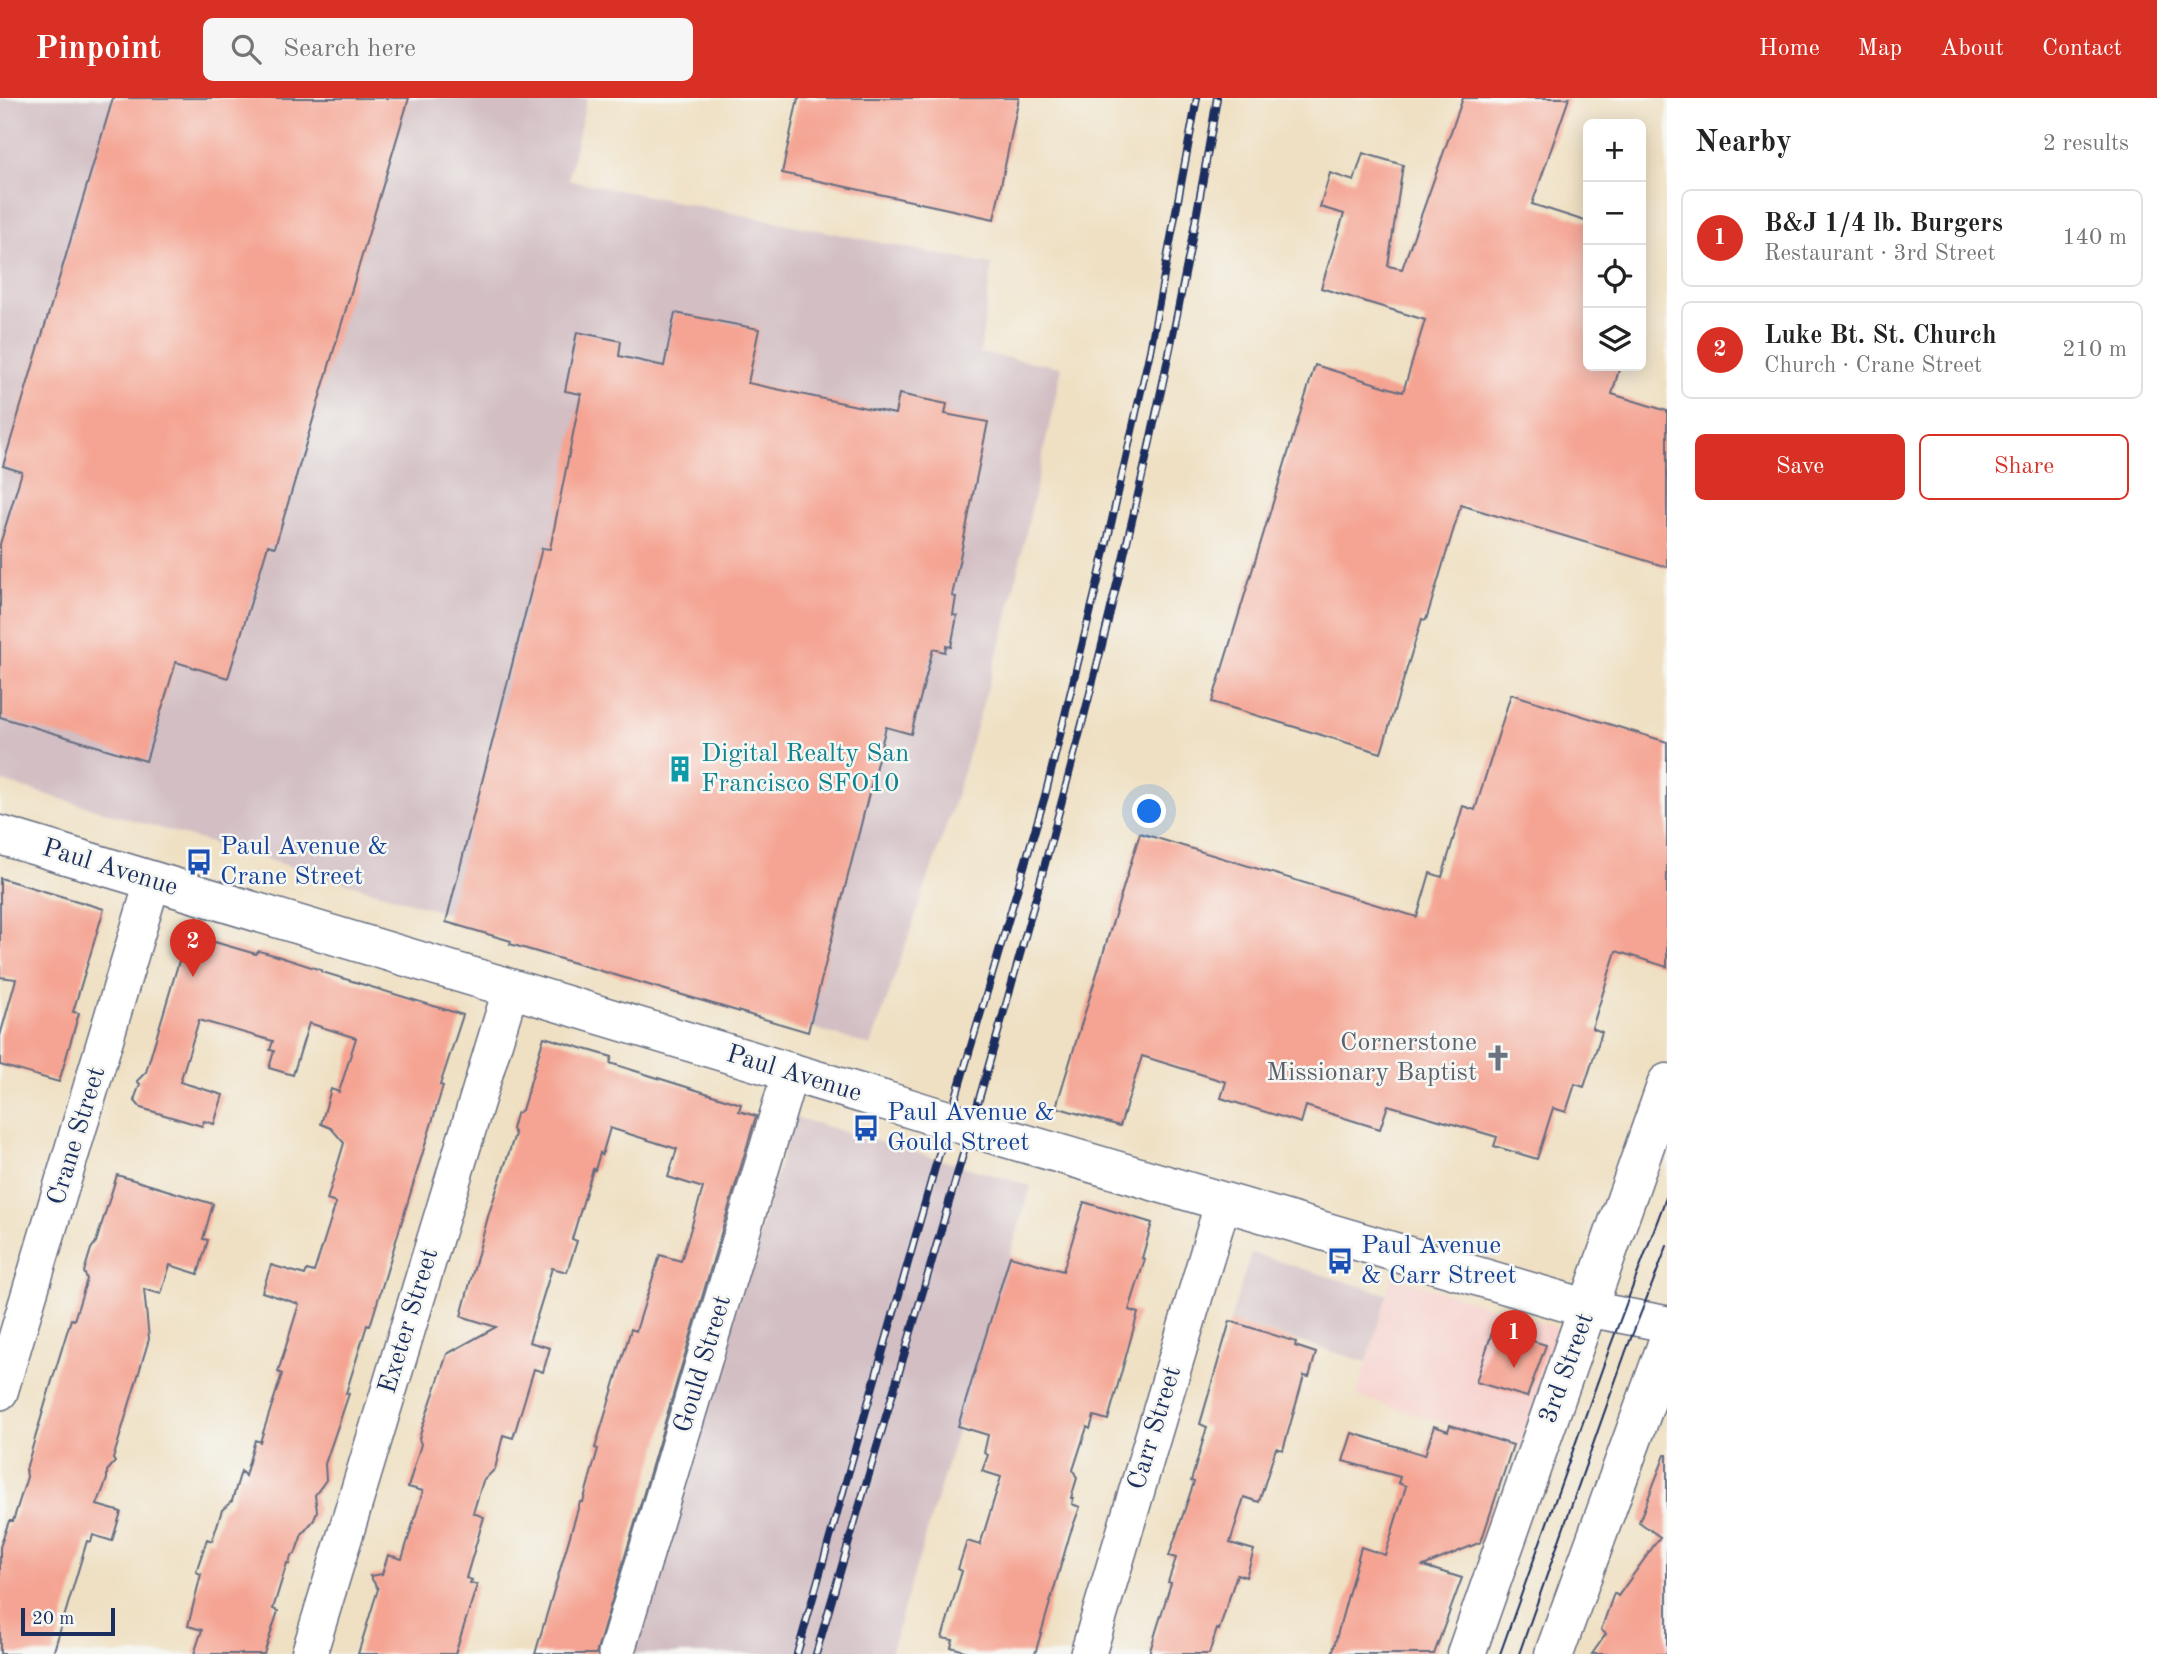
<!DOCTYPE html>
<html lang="en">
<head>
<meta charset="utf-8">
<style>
	:root { --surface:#fff; --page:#f6f6f6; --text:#222; --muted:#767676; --line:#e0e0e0; --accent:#d93025 }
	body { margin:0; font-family:"Old Standard TT",serif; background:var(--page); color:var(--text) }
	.controls { position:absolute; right:21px; top:21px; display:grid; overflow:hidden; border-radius:10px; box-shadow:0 4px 18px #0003 }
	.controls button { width:63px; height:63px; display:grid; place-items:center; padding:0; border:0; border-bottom:2px solid var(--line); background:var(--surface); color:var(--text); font:35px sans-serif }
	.scale { position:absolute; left:21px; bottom:18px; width:94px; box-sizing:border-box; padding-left:7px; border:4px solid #1b2f5e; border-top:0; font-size:19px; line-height:24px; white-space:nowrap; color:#1b2f5e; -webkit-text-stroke:5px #f6f6f2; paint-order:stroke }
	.you { position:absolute; left:1150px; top:714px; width:24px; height:24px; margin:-18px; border:5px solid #fff; border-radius:50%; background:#1a73e8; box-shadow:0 0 0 10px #1a73e833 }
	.badge { display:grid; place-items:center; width:46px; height:46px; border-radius:50%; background:var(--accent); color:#fff; font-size:23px; font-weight:700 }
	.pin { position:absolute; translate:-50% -58px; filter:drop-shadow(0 2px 4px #0008) }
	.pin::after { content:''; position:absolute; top:37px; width:24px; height:21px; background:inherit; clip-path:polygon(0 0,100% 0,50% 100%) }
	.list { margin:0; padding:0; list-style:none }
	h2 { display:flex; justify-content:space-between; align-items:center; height:91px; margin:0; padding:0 28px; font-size:30px }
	h2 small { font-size:23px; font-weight:400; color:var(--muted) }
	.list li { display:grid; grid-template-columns:46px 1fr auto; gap:21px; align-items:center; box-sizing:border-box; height:98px; margin:0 14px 14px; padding:0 14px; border:2px solid var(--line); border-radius:10px }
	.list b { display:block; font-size:26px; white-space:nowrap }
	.list p { margin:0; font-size:23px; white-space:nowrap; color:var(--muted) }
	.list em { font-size:23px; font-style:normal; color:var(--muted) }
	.actions { display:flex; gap:14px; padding:21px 28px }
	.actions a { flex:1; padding:16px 0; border:2px solid var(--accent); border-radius:10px; text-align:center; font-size:24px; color:var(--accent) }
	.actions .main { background:var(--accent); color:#fff }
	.icon { flex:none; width:38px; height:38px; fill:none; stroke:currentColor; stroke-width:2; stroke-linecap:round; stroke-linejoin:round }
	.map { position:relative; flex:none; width:1667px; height:1556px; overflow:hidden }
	header { display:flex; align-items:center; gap:42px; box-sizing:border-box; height:98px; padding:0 35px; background:var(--accent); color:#fff }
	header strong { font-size:33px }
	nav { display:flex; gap:38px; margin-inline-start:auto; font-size:24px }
	.search { width:490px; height:63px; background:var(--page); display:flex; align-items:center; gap:18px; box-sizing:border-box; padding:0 24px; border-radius:10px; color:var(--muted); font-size:26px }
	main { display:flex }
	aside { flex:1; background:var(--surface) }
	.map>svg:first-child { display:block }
</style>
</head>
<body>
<header>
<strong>Pinpoint</strong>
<div class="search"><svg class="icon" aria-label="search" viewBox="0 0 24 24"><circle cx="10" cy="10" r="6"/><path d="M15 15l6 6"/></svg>Search here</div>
<nav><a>Home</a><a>Map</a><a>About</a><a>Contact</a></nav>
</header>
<main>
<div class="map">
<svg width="1667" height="1556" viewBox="0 0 1667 1556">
	<rect width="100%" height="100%" fill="#f6f6f2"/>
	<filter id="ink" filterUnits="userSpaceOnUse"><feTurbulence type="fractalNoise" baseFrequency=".0143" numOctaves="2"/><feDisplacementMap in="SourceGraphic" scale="14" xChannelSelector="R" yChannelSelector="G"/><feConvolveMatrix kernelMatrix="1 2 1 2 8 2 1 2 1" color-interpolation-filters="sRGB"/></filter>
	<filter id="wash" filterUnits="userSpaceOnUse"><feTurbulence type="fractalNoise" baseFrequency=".00686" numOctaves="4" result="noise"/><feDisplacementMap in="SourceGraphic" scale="28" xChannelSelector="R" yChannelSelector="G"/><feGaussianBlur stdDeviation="1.57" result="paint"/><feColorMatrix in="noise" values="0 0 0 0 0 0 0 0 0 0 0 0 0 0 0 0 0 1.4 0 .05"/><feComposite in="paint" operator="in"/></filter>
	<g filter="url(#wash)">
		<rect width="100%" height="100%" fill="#efe0c3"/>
		<!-- built -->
		<path fill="#f7d0cc" d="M 1392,1178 L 1555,1229 L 1560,1237 L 1524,1350 L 1357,1298 Z"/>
		<!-- industrial -->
		<path fill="#d2bec3" d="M 0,0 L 587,0 L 568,82 L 992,167 L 980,255 L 1062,269 L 1006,527 L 953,708 L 871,948 L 387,797 L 0,683 Z
			M 794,1019 L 1031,1088 L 890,1556 L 632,1556 Z
			M 1251,1155 L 1387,1196 L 1367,1264 L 1230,1223 Z"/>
		<g id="blocks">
			<!-- building -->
			<path fill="#f5a493" d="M 113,0 L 409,0 L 275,449 L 268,447 L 228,580 L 176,564 L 146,663 L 0,619 L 0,446 L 22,374 L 3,368 Z
				M 798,0 L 1019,0 L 994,121 L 782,75 Z
				M 1463,0 L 1569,0 L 1532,106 L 1588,124 L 1588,268 L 1620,268 L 1612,296 L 1667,313 L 1667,469 L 1461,407 L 1426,522 L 1422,521 L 1381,655 L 1212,604 L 1315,267 L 1403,294 L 1425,222 L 1321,190 L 1344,116 L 1320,109 L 1330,75 L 1354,83 L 1363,55 L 1403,67 L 1388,168 L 1402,171 Z
				M 675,215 L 759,231 L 748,285 L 895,316 L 899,296 L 947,306 L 945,316 L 988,324 L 952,498 L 956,499 L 953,517 L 957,518 L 951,549 L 946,548 L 945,554 L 933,551 L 911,636 L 886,629 L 808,934 L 510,846 L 511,843 L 446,824 L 542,450 L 550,451 L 581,296 L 565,293 L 577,234 L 621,243 L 619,258 L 664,268 Z
				M 1511,596 L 1667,644 L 1667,869 L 1616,853 L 1592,930 L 1602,934 L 1584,989 L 1575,986 L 1566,1014 L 1553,1010 L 1537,1061 L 1494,1048 L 1497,1039 L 1388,1007 L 1380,1031 L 1306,1008 L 1301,1025 L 1221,1000 L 1226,984 L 1142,958 L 1120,1028 L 1056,1009 L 1140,735 L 1417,819 L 1430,775 L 1442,779 L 1463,708 L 1475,712 Z
				M 0,780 L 104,811 L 73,914 L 79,915 L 59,984 L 0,967 L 0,938 L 16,881 L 0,879 Z
				M 187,836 L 256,856 L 259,853 L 274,857 L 321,872 L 322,874 L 463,917 L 440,987 L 443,988 L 382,1189 L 370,1228 L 367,1227 L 346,1295 L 349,1296 L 325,1366 L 326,1382 L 315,1397 L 317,1413 L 314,1422 L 302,1436 L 295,1456 L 291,1458 L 289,1466 L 287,1465 L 273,1511 L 278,1513 L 264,1556 L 194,1556 L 202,1532 L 188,1528 L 201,1476 L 196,1474 L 207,1441 L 212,1443 L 222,1412 L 232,1403 L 241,1373 L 245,1378 L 255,1342 L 260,1344 L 282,1276 L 278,1274 L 299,1206 L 262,1194 L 271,1167 L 305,1177 L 307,1172 L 314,1174 L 336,1105 L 327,1102 L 344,1045 L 331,1030 L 321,1026 L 331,991 L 339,994 L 356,940 L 309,925 L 293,977 L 269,970 L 274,953 L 270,952 L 273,943 L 199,922 L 180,984 L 223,997 L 214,1026 L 204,1023 L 202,1028 L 141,1010 L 134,1002 L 140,986 L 137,983 L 146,974 Z
				M 544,939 L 612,959 L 610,965 L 741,1006 L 739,1013 L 756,1018 L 596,1556 L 535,1556 L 580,1404 L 583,1404 L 598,1351 L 595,1350 L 631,1231 L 636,1233 L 660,1157 L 681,1163 L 703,1090 L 668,1079 L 677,1051 L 610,1030 L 602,1057 L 600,1055 L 595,1072 L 593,1071 L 572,1141 L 577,1143 L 567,1174 L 552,1170 L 529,1244 L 550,1250 L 543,1274 L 534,1271 L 513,1340 L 503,1337 L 495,1371 L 483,1383 L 473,1415 L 484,1419 L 466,1480 L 472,1482 L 470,1485 L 477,1487 L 455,1556 L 358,1556 L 378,1491 L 370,1478 L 382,1476 L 388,1457 L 402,1461 L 423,1393 L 408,1389 L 421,1346 L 419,1341 L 422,1330 L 447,1256 L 496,1229 L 461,1218 L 489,1115 L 515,1036 L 512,1031 L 516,1016 L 522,1012 Z
				M 117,1077 L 213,1106 L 203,1141 L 208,1142 L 198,1176 L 170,1167 L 161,1196 L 144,1191 L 149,1241 L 113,1361 L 115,1364 L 107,1373 L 107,1381 L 97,1407 L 121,1414 L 112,1443 L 93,1437 L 91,1444 L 87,1443 L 53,1556 L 0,1556 L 0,1449 L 9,1423 L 13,1423 L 27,1379 L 26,1371 L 48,1296 L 71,1221 L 74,1222 L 75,1219 L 87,1181 L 84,1174 L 91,1151 L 96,1144 Z
				M 1084,1104 L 1152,1125 L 1142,1160 L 1145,1161 L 1129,1212 L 1138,1215 L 1108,1322 L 1094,1318 L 1090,1331 L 1087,1329 L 1073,1372 L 1077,1380 L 1071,1400 L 1073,1400 L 1072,1406 L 1080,1409 L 1070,1436 L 1035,1556 L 975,1556 L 951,1549 L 953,1542 L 942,1540 L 962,1473 L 958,1471 L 967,1443 L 980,1447 L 1001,1379 L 982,1373 L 988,1357 L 984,1355 L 988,1337 L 958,1328 L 1010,1158 L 1063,1173 Z
				M 1230,1223 L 1296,1244 L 1295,1248 L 1316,1255 L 1309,1279 L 1304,1278 L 1283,1352 L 1276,1350 L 1259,1404 L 1244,1399 L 1230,1445 L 1254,1452 L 1246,1479 L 1237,1476 L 1219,1532 L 1217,1531 L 1209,1556 L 1149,1556 L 1171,1485 L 1168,1484 L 1176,1460 L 1169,1458 L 1194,1384 L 1191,1383 L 1207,1329 L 1200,1326 Z
				M 1493,1231 L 1546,1247 L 1527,1299 L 1476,1284 Z
				M 1450,1327 L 1513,1347 L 1481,1444 L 1423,1468 L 1462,1480 L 1434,1556 L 1332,1556 L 1361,1449 L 1385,1457 L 1406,1388 L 1398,1385 L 1400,1379 L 1343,1363 L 1352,1335 L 1425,1357 L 1434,1328 L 1448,1333 Z
				M 1665,1357 L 1667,1357 L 1667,1556 L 1592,1556 L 1606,1536 L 1601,1532 L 1614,1495 L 1618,1498 L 1660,1439 L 1639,1424 Z"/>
		</g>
	</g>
	<g filter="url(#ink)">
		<use href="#blocks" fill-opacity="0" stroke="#656d81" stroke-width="2"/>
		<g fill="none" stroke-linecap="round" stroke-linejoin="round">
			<!-- minor casing -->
			<g stroke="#656d81" stroke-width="38">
				<path id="minor" d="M 1589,1211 L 1667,1226
					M 0,1294 L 153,782
					M 309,1556 L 511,890
					M 616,1556 L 790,975
					M 1088,1556 L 1223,1104"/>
			</g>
			<!-- major casing -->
			<g stroke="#656d81" stroke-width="41">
				<path id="major" d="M 0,737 L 883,1002
					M 989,1035 L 1589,1211
					M 1466,1556 L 1667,985
					M 1554,1556 L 1667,1246"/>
			</g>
			<!-- minor -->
			<use href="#minor" stroke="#fff" stroke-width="35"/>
			<!-- major -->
			<use href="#major" stroke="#fff" stroke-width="38"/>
			<!-- tram -->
			<path stroke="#1b2f5e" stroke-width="2" d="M 1500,1556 L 1610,1249 L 1667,1097
				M 1519,1556 L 1626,1253 L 1667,1148"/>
			<!-- rail casing -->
			<g stroke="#1b2f5e" stroke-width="8">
				<path id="rail" d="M 797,1556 L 934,1073 L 1045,698 L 1100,475 L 1150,253 L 1197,0
					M 816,1556 C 966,1042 1130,529 1217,0"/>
			</g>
			<!-- rail -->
			<use href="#rail" stroke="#f6f6f2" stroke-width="5" stroke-dasharray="16" stroke-linecap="butt"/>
			<!-- major-bridge casing -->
			<g stroke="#656d81" stroke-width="41" stroke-linecap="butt">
				<path id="major-bridge" d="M 883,1002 L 989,1035"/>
			</g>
			<!-- major-bridge -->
			<use href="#major-bridge" stroke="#fff" stroke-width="38"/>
		</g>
	</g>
	<!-- icons -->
	<defs>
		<g id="building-bare" transform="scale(2.1)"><path d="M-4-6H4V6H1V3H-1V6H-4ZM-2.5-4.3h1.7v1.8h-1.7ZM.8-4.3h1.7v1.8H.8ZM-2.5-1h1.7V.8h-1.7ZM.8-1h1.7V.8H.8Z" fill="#0f9aa8" stroke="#f6f6f2" stroke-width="2.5" paint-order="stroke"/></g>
		<g id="bus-bare" transform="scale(2.1)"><path d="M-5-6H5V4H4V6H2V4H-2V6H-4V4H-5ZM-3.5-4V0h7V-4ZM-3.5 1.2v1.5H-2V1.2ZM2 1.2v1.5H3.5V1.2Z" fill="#1a4fb4" stroke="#f6f6f2" stroke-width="2.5" paint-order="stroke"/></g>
		<g id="church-bare" transform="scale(2.1)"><path d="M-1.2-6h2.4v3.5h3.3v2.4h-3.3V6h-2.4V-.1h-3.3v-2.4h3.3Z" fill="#6b7280" stroke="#f6f6f2" stroke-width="2.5" paint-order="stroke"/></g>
	</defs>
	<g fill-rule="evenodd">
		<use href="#building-bare" x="680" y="671"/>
		<use href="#bus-bare" x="199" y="764"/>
		<use href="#church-bare" x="1498" y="960"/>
		<use href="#bus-bare" x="866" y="1030"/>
		<use href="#bus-bare" x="1340" y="1163"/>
	</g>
	<g text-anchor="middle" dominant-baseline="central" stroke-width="5" stroke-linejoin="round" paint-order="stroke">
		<!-- culture labels -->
		<g font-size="26" fill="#0d838f" stroke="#f6f6f2" text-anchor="start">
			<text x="701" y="656">Digital Realty San<tspan x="701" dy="30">Francisco SFO10</tspan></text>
		</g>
		<!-- transit labels -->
		<g font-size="26" fill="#164399" stroke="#f6f6f2" text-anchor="start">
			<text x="220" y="749">Paul Avenue &amp;<tspan x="220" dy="30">Crane Street</tspan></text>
			<text x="887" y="1015">Paul Avenue &amp;<tspan x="887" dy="30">Gould Street</tspan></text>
			<text x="1361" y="1148">Paul Avenue<tspan x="1361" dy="30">&amp; Carr Street</tspan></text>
		</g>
		<!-- street labels -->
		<g font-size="26" fill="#1b2f5e" stroke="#f6f6f2">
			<text transform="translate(110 770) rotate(17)">Paul Avenue</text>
			<text transform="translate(794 976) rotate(17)">Paul Avenue</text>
			<text transform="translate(77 1038) rotate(-73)">Crane Street</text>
			<text transform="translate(409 1223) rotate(-73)">Exeter Street</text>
			<text transform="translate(703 1266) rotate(-73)">Gould Street</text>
			<text transform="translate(1567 1270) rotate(-70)">3rd Street</text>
			<text transform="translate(1155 1330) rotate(-73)">Carr Street</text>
		</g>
		<!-- worship labels -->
		<g font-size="26" fill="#5b616d" stroke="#f6f6f2" text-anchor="end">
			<text x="1477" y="945">Cornerstone<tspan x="1477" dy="30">Missionary Baptist</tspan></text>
		</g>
	</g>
</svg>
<div class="controls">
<button>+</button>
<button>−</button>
<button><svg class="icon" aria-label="locate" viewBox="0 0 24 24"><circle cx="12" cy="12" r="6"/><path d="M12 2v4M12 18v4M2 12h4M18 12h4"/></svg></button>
<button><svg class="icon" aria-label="layers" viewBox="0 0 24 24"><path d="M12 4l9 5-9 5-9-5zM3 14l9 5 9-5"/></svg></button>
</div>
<div class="scale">20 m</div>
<div class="you"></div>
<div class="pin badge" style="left:1514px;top:1270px">1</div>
<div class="pin badge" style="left:193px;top:879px">2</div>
</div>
<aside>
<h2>Nearby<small>2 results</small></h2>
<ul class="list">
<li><span class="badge">1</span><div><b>B&amp;J 1/4 lb. Burgers</b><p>Restaurant · 3rd Street</p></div><em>140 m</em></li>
<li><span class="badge">2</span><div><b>Luke Bt. St. Church</b><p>Church · Crane Street</p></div><em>210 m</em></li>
</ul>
<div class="actions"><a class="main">Save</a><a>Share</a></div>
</aside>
</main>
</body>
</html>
